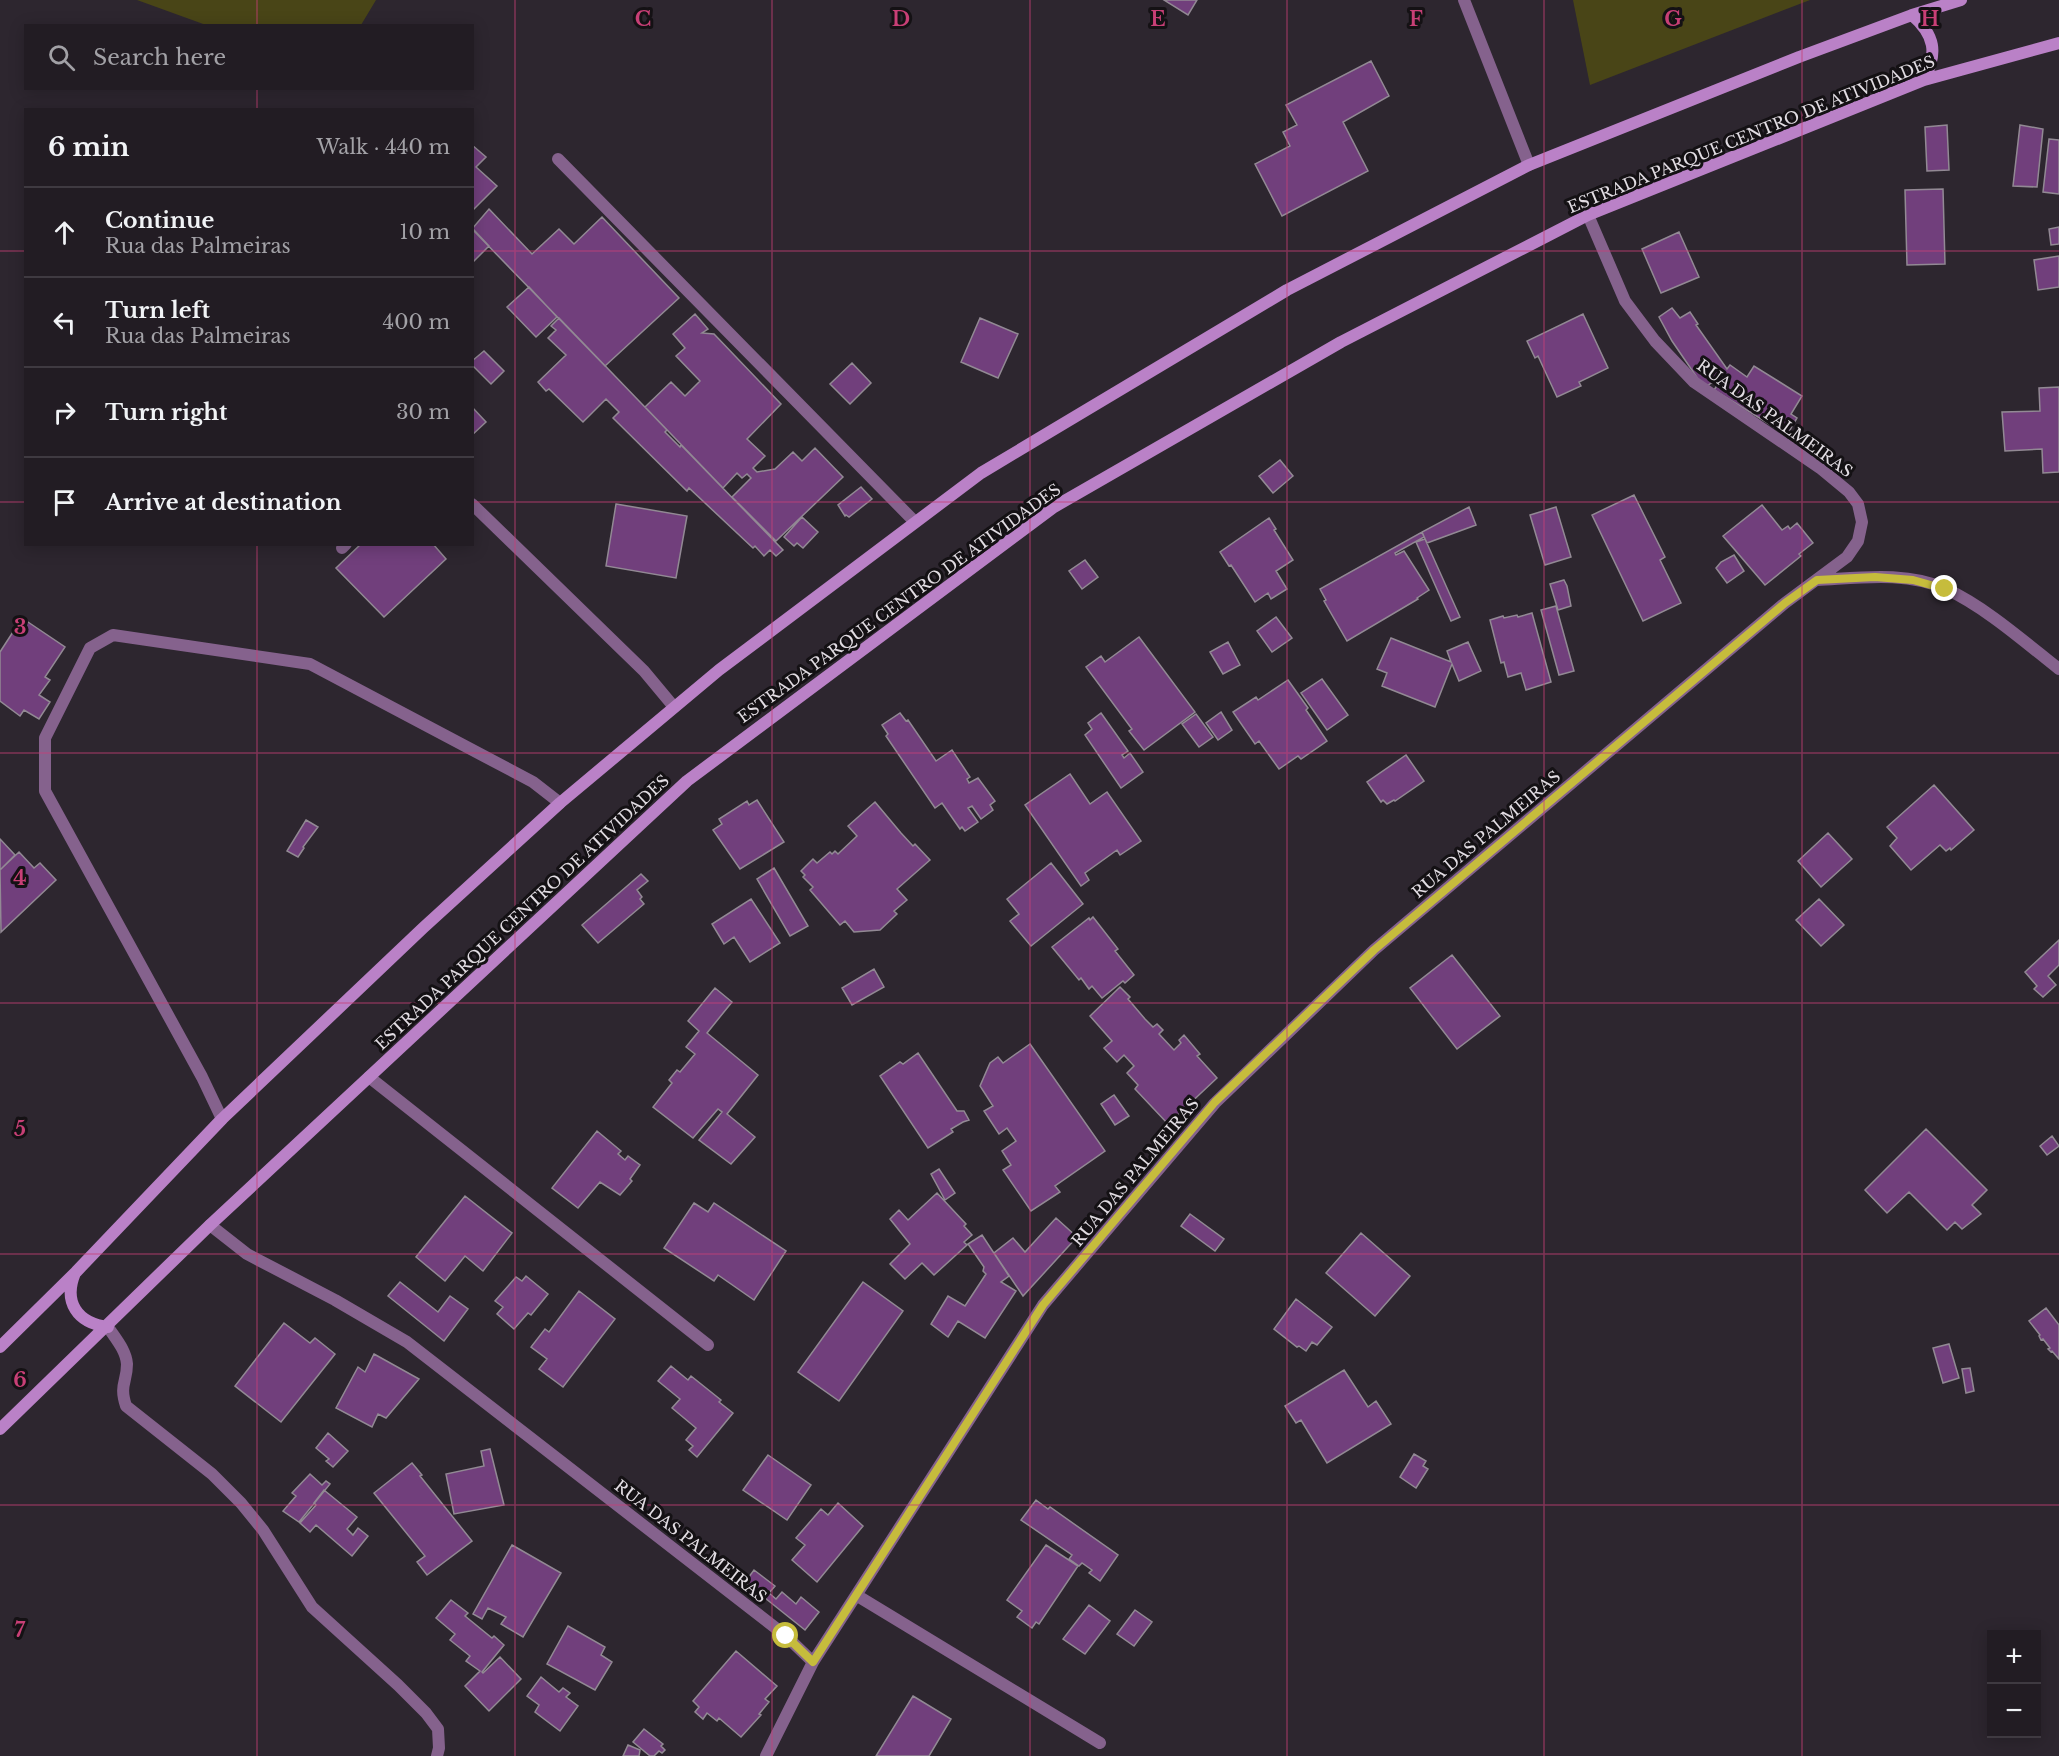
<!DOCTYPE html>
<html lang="en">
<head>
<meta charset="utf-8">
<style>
	:root { --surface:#221c23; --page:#2e2930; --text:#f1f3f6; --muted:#a2a1a6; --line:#3f3a41 }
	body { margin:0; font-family:"Libre Baskerville",serif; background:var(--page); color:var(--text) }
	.controls { position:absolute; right:18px; bottom:18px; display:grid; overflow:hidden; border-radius:0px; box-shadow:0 3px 15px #0003 }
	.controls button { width:54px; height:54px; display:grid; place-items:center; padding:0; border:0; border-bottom:2px solid var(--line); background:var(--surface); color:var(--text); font:30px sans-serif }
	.stop { position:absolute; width:18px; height:18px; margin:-14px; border:4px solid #c6bc3c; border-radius:50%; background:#fff }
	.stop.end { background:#c6bc3c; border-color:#fff; box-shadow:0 2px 6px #0008 }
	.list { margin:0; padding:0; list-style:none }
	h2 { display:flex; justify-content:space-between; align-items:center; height:78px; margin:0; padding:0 24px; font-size:26px }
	h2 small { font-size:20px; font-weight:400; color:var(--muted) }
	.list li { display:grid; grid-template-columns:39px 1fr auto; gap:18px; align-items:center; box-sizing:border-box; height:90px; padding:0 24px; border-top:2px solid var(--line) }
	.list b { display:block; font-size:22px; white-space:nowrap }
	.list p { margin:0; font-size:20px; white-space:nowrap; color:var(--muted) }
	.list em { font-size:20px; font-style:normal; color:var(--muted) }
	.icon { flex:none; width:33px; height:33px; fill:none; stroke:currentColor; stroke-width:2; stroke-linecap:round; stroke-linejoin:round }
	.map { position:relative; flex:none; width:2059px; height:1756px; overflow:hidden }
	.search { position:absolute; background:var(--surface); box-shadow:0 3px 15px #0003; left:24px; top:24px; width:450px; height:66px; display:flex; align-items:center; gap:15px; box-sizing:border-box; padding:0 21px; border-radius:0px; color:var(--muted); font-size:22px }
	.panel { position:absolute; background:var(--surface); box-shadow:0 3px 15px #0003; left:24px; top:108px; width:450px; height:438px; border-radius:0px }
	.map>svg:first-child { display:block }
</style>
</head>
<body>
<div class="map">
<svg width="2059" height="1756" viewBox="0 0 2059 1756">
	<rect width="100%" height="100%" fill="#2d262f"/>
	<!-- green -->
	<path fill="#494517" d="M 137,0 L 376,0 L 361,25 L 206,25 Z
		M 1573,0 L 1810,0 L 1590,85 Z"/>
	<!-- building -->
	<path fill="#713f7c" stroke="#928994" stroke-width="1.5" d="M 1164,0 L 1197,0 L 1188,15 Z
		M 1371,61 L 1389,96 L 1343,122 L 1368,171 L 1282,216 L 1255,164 L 1290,146 L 1283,132 L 1297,125 L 1286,105 Z
		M 1947,125 L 1949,170 L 1927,171 L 1925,127 Z
		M 2020,125 L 2043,129 L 2037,187 L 2013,186 Z
		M 2049,139 L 2059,140 L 2059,194 L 2043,192 Z
		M 472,145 L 486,157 L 476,167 L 497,186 L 472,211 Z
		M 1943,189 L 1945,264 L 1907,265 L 1905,190 Z
		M 489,209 L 532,254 L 559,229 L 574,244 L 602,217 L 679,298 L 605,366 L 472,229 Z
		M 2059,227 L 2059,244 L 2051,245 L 2049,229 Z
		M 474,230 L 489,246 L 472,263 L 472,231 Z
		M 1679,232 L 1699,277 L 1661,293 L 1642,249 Z
		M 2059,256 L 2059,287 L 2038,290 L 2034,260 Z
		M 529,287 L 557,317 L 536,337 L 507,307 Z
		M 1672,308 L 1680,318 L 1690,312 L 1698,324 L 1696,325 L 1727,369 L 1730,365 L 1747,377 L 1754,366 L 1802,396 L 1791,414 L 1797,418 L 1787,435 L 1714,390 L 1725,373 L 1707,386 L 1698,379 L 1672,341 L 1659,317 Z
		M 695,314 L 708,329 L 702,333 L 714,334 L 781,404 L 747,439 L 765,456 L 753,468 L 757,472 L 775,469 L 793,452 L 802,461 L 815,448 L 843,477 L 776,541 L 732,497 L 751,478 L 747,474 L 742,478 L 737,473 L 723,488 L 645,407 L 671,382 L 685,396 L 700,381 L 676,356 L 685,348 L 673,334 Z
		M 1583,314 L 1608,368 L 1579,382 L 1581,386 L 1557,397 L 1538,356 L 1535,358 L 1527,341 Z
		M 559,318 L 667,430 L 665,432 L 680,447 L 681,445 L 783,550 L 776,556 L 770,550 L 764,556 L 755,546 L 753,548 L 689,488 L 687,491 L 613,418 L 619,412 L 606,399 L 583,422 L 549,389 L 546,391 L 538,382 L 566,355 L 548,338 L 556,330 L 551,326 Z
		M 980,318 L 1018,334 L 998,378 L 961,362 Z
		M 484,351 L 504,371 L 491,384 L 472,365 L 472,361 Z
		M 852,363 L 871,383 L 850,404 L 830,384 Z
		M 2059,387 L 2059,472 L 2043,473 L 2042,449 L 2005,451 L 2002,412 L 2040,411 L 2039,388 Z
		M 472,407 L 486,422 L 472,435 Z
		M 1280,460 L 1293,476 L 1273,493 L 1259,476 Z
		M 861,487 L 872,499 L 849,517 L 846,515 L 845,516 L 838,505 Z
		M 1634,495 L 1665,557 L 1660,560 L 1681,603 L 1643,621 L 1592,515 Z
		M 616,504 L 687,516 L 676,578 L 606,566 Z
		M 1762,505 L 1782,530 L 1788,526 L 1790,529 L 1797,523 L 1813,543 L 1799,554 L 1801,556 L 1765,585 L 1723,536 Z
		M 1469,507 L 1476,525 L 1427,543 L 1422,532 Z
		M 1556,507 L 1571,557 L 1545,565 L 1530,515 Z
		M 802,517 L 818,532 L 803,548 L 797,543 L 794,546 L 784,537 Z
		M 1269,518 L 1276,529 L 1274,530 L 1293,560 L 1276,571 L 1287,589 L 1271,599 L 1268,593 L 1255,602 L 1231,565 L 1229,566 L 1220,552 Z
		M 1422,532 L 1424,537 L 1395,553 L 1396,555 L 1404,551 L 1429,590 L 1417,598 L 1418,599 L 1347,641 L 1324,601 L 1326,600 L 1320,589 Z
		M 1425,539 L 1460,617 L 1451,621 L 1416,542 Z
		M 361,544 L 433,544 L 446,559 L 384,617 L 336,568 Z
		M 1734,555 L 1744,571 L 1727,583 L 1716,568 L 1721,562 Z
		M 1085,560 L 1098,577 L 1082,589 L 1069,571 Z
		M 1564,580 L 1567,586 L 1571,606 L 1558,610 L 1550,584 Z
		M 1556,606 L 1574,671 L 1559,675 L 1541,610 Z
		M 1532,613 L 1551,682 L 1526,690 L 1521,673 L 1508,677 L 1504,662 L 1501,663 L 1490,620 L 1503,616 L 1504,618 L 1517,615 L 1518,617 Z
		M 1276,617 L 1292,638 L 1272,652 L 1257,631 Z
		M 22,618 L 65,647 L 45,677 L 50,680 L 39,695 L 50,702 L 39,719 L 24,710 L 20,716 L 0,701 L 0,652 Z
		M 1139,637 L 1195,712 L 1144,750 L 1129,731 L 1132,729 L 1086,667 L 1101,656 L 1105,662 Z
		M 1391,638 L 1451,662 L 1447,651 L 1468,642 L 1481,671 L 1459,681 L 1452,664 L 1435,707 L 1382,686 L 1387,673 L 1377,669 Z
		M 1228,642 L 1240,665 L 1223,674 L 1210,652 Z
		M 1322,679 L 1348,715 L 1327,730 L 1301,693 Z
		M 1288,680 L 1308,708 L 1306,710 L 1327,741 L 1301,759 L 1298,756 L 1279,769 L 1259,741 L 1255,744 L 1233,712 L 1256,697 L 1258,700 Z
		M 1221,712 L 1232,730 L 1218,740 L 1206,723 Z
		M 900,713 L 906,721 L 908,720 L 936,761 L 952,750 L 970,777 L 967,779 L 969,783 L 978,778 L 995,801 L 990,805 L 993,810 L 981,819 L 972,806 L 968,808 L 978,822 L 965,831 L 962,827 L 960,829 L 942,803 L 935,808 L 886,736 L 888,734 L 882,725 Z
		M 1101,713 L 1128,751 L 1122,755 L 1124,758 L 1130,753 L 1143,772 L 1121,788 L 1085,735 L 1092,729 L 1088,723 Z
		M 1196,714 L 1213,737 L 1199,747 L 1182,724 Z
		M 1406,755 L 1424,781 L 1395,801 L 1394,800 L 1387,804 L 1383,800 L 1381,802 L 1367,782 Z
		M 1070,774 L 1090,804 L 1107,792 L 1141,841 L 1120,855 L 1117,850 L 1085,873 L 1089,880 L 1081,886 L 1025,805 Z
		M 1934,785 L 1974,830 L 1951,850 L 1950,848 L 1946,851 L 1940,845 L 1911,870 L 1890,846 L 1897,838 L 1887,827 Z
		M 757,800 L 784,842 L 740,869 L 713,830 L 722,824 L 719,819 L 747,801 L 749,805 Z
		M 875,802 L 901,833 L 913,846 L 915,844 L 930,860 L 897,889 L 907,900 L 894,911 L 897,914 L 880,930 L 854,932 L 845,921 L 840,925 L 810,890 L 813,887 L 803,877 L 805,875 L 801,871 L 813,859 L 817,863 L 830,852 L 832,854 L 835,851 L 838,854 L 839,853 L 857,836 L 848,826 Z
		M 306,820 L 318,827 L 303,847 L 304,848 L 298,857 L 287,851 Z
		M 1828,833 L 1852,859 L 1821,887 L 1798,861 Z
		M 0,839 L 15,855 L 0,870 Z
		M 19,852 L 34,868 L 40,863 L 56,880 L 1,932 L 0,870 Z
		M 1051,863 L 1083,904 L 1031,946 L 1010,921 L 1019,914 L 1007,899 Z
		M 774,868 L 808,926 L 790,936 L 757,879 Z
		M 641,874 L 648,881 L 637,890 L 642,897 L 640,899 L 644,904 L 598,943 L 582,925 Z
		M 751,899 L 780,943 L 750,962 L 734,937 L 724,944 L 712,924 Z
		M 1819,899 L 1844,925 L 1821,946 L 1796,920 Z
		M 1093,917 L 1118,949 L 1115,951 L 1134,975 L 1125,983 L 1123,981 L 1102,998 L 1092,986 L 1089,989 L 1081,978 L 1079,980 L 1052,947 L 1089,918 L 1090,920 Z
		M 2059,940 L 2059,965 L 2048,976 L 2056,985 L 2043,997 L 2034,989 L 2037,986 L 2025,972 Z
		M 1452,955 L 1500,1016 L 1457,1049 L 1410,988 Z
		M 874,969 L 884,987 L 852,1005 L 842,988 Z
		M 1120,987 L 1130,997 L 1128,999 L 1145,1019 L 1153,1027 L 1157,1024 L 1163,1030 L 1159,1034 L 1174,1050 L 1181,1043 L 1179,1040 L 1184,1035 L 1200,1054 L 1197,1056 L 1217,1078 L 1168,1124 L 1135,1089 L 1138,1085 L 1127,1073 L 1134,1066 L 1124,1055 L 1117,1062 L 1104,1048 L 1112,1041 L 1090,1016 Z
		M 715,988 L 732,1002 L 707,1033 L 758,1075 L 727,1114 L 755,1137 L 731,1164 L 699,1140 L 722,1112 L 718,1109 L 693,1138 L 653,1107 L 672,1083 L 669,1080 L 677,1070 L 680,1072 L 695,1054 L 686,1047 L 699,1031 L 688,1021 Z
		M 1030,1044 L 1105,1151 L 1055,1186 L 1060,1192 L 1031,1211 L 1003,1170 L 1011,1165 L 1002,1151 L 1016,1141 L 1007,1128 L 999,1134 L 984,1111 L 993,1106 L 980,1086 L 990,1063 L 998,1057 L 1003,1063 Z
		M 918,1053 L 957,1111 L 964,1111 L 969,1120 L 963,1122 L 951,1129 L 953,1132 L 928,1148 L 880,1076 L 900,1062 L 903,1064 Z
		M 1114,1095 L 1129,1116 L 1115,1125 L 1101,1104 Z
		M 1926,1129 L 1987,1190 L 1972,1205 L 1981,1214 L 1962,1229 L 1955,1222 L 1947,1230 L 1909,1192 L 1887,1213 L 1865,1190 Z
		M 597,1131 L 621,1151 L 618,1154 L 625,1160 L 628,1156 L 640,1165 L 630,1179 L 632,1181 L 620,1195 L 600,1182 L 578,1208 L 552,1188 Z
		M 2052,1136 L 2059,1146 L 2047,1155 L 2040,1146 Z
		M 939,1169 L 955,1193 L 945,1200 L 931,1174 Z
		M 937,1193 L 966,1224 L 964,1226 L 972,1235 L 964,1242 L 967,1245 L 934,1275 L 922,1263 L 905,1279 L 890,1264 L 910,1244 L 890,1219 L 899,1210 L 908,1220 Z
		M 465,1196 L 512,1233 L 483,1271 L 465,1256 L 445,1281 L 416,1257 Z
		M 694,1203 L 708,1212 L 714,1203 L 786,1251 L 754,1300 L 718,1275 L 714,1281 L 664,1248 Z
		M 1190,1214 L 1224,1239 L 1215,1251 L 1181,1226 Z
		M 1056,1218 L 1077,1237 L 1023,1296 L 994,1253 L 1013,1238 L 1025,1252 Z
		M 1361,1233 L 1410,1276 L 1375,1316 L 1326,1273 Z
		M 982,1235 L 1009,1276 L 1001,1282 L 1016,1291 L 985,1338 L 958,1321 L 948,1337 L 931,1324 L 948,1296 L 965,1306 L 986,1274 L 983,1271 L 984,1267 L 968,1244 Z
		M 526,1276 L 548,1294 L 531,1315 L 528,1313 L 514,1329 L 497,1314 L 503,1307 L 495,1301 L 516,1277 L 522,1281 Z
		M 400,1282 L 438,1312 L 450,1296 L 468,1309 L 444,1341 L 388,1296 Z
		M 863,1282 L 903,1311 L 839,1401 L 798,1372 Z
		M 579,1291 L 615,1319 L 563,1387 L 539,1369 L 547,1359 L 531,1347 L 545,1329 L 549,1332 Z
		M 1296,1299 L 1332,1327 L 1317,1345 L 1312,1342 L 1306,1351 L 1299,1346 L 1297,1347 L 1274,1329 Z
		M 2046,1308 L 2059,1325 L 2059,1359 L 2052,1351 L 2051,1352 L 2048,1349 L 2050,1348 L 2043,1339 L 2041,1340 L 2039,1336 L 2040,1335 L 2029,1321 Z
		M 284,1323 L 310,1343 L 315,1338 L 335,1354 L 281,1422 L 235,1386 Z
		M 1949,1344 L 1959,1378 L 1943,1383 L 1933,1348 Z
		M 374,1354 L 419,1379 L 386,1418 L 378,1414 L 372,1427 L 336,1408 L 358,1367 L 365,1372 Z
		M 671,1366 L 688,1380 L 691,1376 L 721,1400 L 719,1402 L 733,1413 L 697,1457 L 689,1450 L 693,1446 L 686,1440 L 696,1428 L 672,1408 L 680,1399 L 658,1381 Z
		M 1970,1368 L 1974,1391 L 1966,1393 L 1962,1369 Z
		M 1344,1370 L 1368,1407 L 1376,1401 L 1391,1424 L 1327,1463 L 1301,1420 L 1296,1423 L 1285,1406 Z
		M 328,1433 L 348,1451 L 333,1467 L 326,1461 L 329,1459 L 316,1448 Z
		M 490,1449 L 504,1505 L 454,1514 L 446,1474 L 484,1466 L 481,1451 Z
		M 1414,1454 L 1426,1461 L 1423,1466 L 1428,1469 L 1416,1488 L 1400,1477 Z
		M 768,1455 L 811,1485 L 787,1520 L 743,1490 Z
		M 412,1463 L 422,1475 L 420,1476 L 472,1541 L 427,1575 L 417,1562 L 425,1556 L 374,1493 Z
		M 310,1474 L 322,1485 L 326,1481 L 330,1484 L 299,1522 L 283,1511 L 296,1496 L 292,1493 Z
		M 324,1490 L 357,1517 L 347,1529 L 353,1535 L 358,1528 L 368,1536 L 352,1556 L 316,1525 L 310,1532 L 300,1523 L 316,1505 L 314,1503 Z
		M 1036,1500 L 1048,1509 L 1050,1507 L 1118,1555 L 1100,1581 L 1089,1573 L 1092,1570 L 1082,1563 L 1079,1566 L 1069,1559 L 1072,1555 L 1021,1520 Z
		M 838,1503 L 863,1526 L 817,1582 L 792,1560 L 805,1545 L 796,1538 L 821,1509 L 828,1515 Z
		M 512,1545 L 561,1573 L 523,1637 L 501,1624 L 506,1617 L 488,1608 L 482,1619 L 473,1614 Z
		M 1046,1545 L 1078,1566 L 1039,1624 L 1036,1622 L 1032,1628 L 1017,1617 L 1022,1611 L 1007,1600 Z
		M 754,1570 L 775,1586 L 769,1593 L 776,1599 L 782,1592 L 796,1604 L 801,1597 L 819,1612 L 805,1630 L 745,1582 Z
		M 451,1600 L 468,1613 L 465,1616 L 492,1638 L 494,1636 L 504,1645 L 482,1672 L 483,1673 L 500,1657 L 521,1679 L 489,1711 L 465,1686 L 480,1671 L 466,1661 L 470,1656 L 450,1640 L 455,1634 L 436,1618 Z
		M 1089,1605 L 1110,1621 L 1085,1654 L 1063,1639 Z
		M 1135,1610 L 1152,1622 L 1134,1646 L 1117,1634 Z
		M 568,1626 L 605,1647 L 601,1655 L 612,1662 L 595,1690 L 547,1664 Z
		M 736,1651 L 777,1686 L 765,1699 L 769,1702 L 759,1714 L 761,1715 L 741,1737 L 719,1718 L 717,1721 L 707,1713 L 703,1719 L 695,1712 L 699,1707 L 693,1701 Z
		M 541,1677 L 559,1692 L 563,1688 L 570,1693 L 566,1697 L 578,1706 L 560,1731 L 535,1712 L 539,1705 L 527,1696 Z
		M 913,1696 L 951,1719 L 929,1756 L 876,1756 Z
		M 644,1729 L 663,1744 L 661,1746 L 665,1750 L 662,1753 L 659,1751 L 654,1756 L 650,1756 L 633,1742 Z
		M 628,1745 L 640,1750 L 639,1756 L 623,1756 Z"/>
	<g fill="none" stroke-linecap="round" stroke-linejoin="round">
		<!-- service -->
		<path stroke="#85628d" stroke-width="12" d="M 558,159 L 915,522
			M 472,504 L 644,671 L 674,707
			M 342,548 L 346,544
			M 222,1119 L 202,1077 L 45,791 L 45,738 L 90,648 L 113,635 L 310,664 L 533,782 L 560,803"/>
		<!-- minor -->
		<path stroke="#85628d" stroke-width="12" d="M 1464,0 L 1529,165
			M 1817,580 C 1859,578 1906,571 1946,589 C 1984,606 2026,643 2059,669
			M 369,1077 L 708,1345
			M 210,1225 L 247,1254 L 335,1300 L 407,1342 L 786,1636 L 813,1662
			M 108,1327 C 115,1338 126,1350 127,1364 C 127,1383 119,1384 126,1406 L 212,1474 L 241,1503 L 263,1530 L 312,1607 L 398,1685 L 426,1713 L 438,1729 L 439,1748 L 437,1756
			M 856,1595 L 1100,1743
			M 766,1756 L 813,1662 L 1043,1305 L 1215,1103 L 1374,950 L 1785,603 L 1847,557 L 1858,541 L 1862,522 L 1858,504 L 1849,492 L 1820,468 L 1694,382 L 1655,341 L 1625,301 L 1588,215"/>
		<!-- secondary -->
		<path stroke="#ba81c7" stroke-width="12" d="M 1912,15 C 1935,35 1938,53 1924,80
			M 75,1273 C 63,1302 77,1323 108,1327
			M 0,1347 L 76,1272 L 222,1119 L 423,928 L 560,803 L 719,670 L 981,473 L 1287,290 L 1529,165 L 1799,57 L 1912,15 L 1961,0
			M 0,1429 L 210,1225 L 687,781 L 1054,507 L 1341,342 L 1588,215 L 1924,80 L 2059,43"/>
	</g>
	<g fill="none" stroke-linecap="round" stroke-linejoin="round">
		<!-- route -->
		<path stroke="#c6bc3c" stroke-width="8" d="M 786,1636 L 813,1662 L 1043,1305 L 1215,1102 L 1374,950 L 1785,603 L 1817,580 L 1875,577 L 1913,580 L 1945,589"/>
	</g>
	<!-- grid -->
	<path fill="none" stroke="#c83f76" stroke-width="1.5" stroke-opacity="0.55" d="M 257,0 L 257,26M 515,0 L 515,1756M 772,0 L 772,1756M 1030,0 L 1030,1756M 1287,0 L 1287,1756M 1544,0 L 1544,1756M 1802,0 L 1802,1756M 257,88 L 257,110M 0,251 L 26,251M 472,251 L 2059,251M 0,502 L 26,502M 472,502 L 2059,502M 257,544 L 257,1756M 0,753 L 2059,753M 0,1003 L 2059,1003M 0,1254 L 2059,1254M 0,1505 L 2059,1505"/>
	<g text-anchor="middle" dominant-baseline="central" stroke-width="6" stroke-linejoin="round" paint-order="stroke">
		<!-- street labels -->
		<g font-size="16" fill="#e2dde3" stroke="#141114">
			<text transform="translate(1751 134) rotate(-22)">ESTRADA PARQUE CENTRO DE ATIVIDADES</text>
			<text transform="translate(1775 418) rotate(36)">RUA DAS PALMEIRAS</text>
			<text transform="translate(899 603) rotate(-36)">ESTRADA PARQUE CENTRO DE ATIVIDADES</text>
			<text transform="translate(1486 834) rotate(-40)">RUA DAS PALMEIRAS</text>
			<text transform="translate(522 912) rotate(-43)">ESTRADA PARQUE CENTRO DE ATIVIDADES</text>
			<text transform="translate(1135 1172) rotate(-50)">RUA DAS PALMEIRAS</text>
			<text transform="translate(691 1541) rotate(38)">RUA DAS PALMEIRAS</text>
		</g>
	</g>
	<g font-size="20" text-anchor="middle" font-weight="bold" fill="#c83f76" stroke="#141114" stroke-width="6" stroke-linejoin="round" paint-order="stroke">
		<text x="643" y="26">C</text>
		<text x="901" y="26">D</text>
		<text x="1158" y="26">E</text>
		<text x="1416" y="26">F</text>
		<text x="1673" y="26">G</text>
		<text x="1930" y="26">H</text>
		<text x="20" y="634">3</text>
		<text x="20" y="885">4</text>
		<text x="20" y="1136">5</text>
		<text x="20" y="1387">6</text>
		<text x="20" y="1637">7</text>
	</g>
</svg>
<div class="controls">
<button>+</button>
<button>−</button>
</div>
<div class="stop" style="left:786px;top:1636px"></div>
<div class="stop end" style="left:1945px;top:589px"></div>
<div class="search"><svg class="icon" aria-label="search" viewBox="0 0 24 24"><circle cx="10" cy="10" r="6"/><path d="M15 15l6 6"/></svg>Search here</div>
<section class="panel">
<h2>6 min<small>Walk · 440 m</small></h2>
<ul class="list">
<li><svg class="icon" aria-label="ahead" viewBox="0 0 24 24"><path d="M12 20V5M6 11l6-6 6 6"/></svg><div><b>Continue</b><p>Rua das Palmeiras</p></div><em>10 m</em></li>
<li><svg class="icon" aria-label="left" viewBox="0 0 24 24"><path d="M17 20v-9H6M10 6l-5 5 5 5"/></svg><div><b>Turn left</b><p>Rua das Palmeiras</p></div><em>400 m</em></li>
<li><svg class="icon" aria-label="right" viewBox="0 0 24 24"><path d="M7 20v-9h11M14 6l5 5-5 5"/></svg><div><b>Turn right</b></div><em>30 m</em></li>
<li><svg class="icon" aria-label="arrive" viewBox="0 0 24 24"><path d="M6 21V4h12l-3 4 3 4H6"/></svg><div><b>Arrive at destination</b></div></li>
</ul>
</section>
</div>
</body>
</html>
